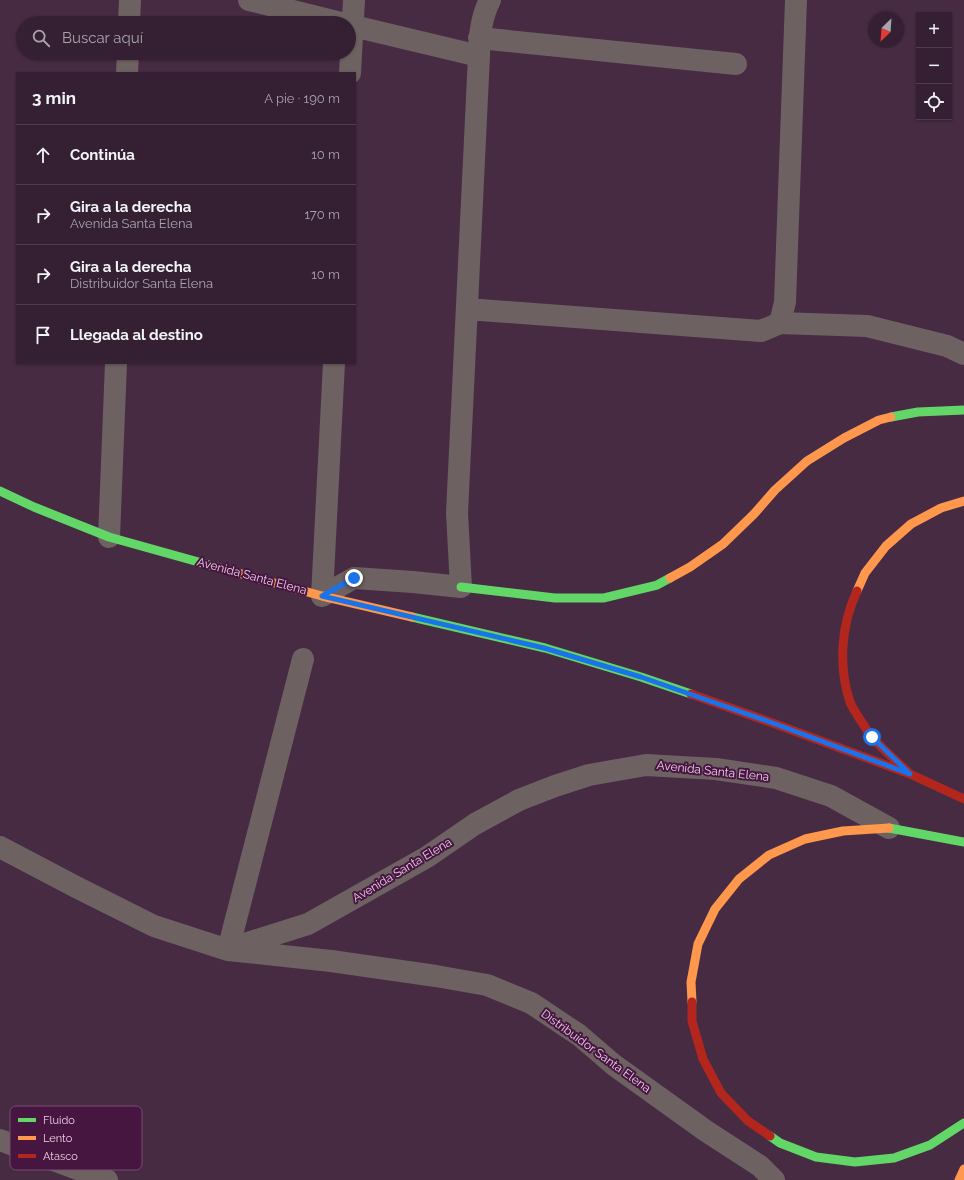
<!DOCTYPE html>
<html lang="es">
<head>
<meta charset="utf-8">
<style>
	:root { --surface:#342032; --page:#3c283a; --text:#f1f3f6; --muted:#a9a3ac; --line:#4e3e4d }
	body { margin:0; font-family:Raleway,sans-serif; background:var(--page); color:var(--text) }
	.controls { position:absolute; right:12px; top:12px; display:grid; overflow:hidden; border-radius:0px; box-shadow:0 1px 3px #0004 }
	.controls button { width:36px; height:36px; display:grid; place-items:center; padding:0; border:0; border-bottom:1px solid var(--line); background:var(--surface); color:var(--text); font:20px sans-serif }
	.compass { position:absolute; left:868px; top:12px; width:36px; height:36px; border-radius:50%; background:var(--surface); box-shadow:0 1px 3px #0004; rotate:205deg }
	.stop { position:absolute; width:12px; height:12px; margin:-9px; border:3px solid #1a73e8; border-radius:50%; background:#fff }
	.stop.end { background:#1a73e8; border-color:#fff; box-shadow:0 1px 4px #0008 }
	.list { margin:0; padding:0; list-style:none }
	h2 { display:flex; justify-content:space-between; align-items:center; height:52px; margin:0; padding:0 16px; font-size:17px }
	h2 small { font-size:13px; font-weight:400; color:var(--muted) }
	.list li { display:grid; grid-template-columns:26px 1fr auto; gap:12px; align-items:center; box-sizing:border-box; height:60px; padding:0 16px; border-top:1px solid var(--line) }
	.list b { display:block; font-size:15px; white-space:nowrap }
	.list p { margin:0; font-size:13px; white-space:nowrap; color:var(--muted) }
	.list em { font-size:13px; font-style:normal; color:var(--muted) }
	.icon { flex:none; width:22px; height:22px; fill:none; stroke:currentColor; stroke-width:2; stroke-linecap:round; stroke-linejoin:round }
	.map { position:relative; flex:none; width:964px; height:1180px; overflow:hidden }
	.search { position:absolute; background:var(--surface); box-shadow:0 1px 3px #0004; left:16px; top:16px; width:340px; height:44px; display:flex; align-items:center; gap:10px; box-sizing:border-box; padding:0 14px; border-radius:22px; color:var(--muted); font-size:15px }
	.panel { position:absolute; background:var(--surface); box-shadow:0 1px 3px #0004; left:16px; top:72px; width:340px; height:292px; border-radius:0px }
	.map>svg:first-child { display:block }
</style>
</head>
<body>
<div class="map">
<svg width="964" height="1180" viewBox="0 0 964 1180">
	<rect width="100%" height="100%" fill="#462b43"/>
	<g fill="none" stroke-linecap="round" stroke-linejoin="round">
		<!-- street -->
		<path stroke="#6e6162" stroke-width="22" d="M 249,0 L 341,23
			M 129,23 L 130,0
			M 349,25 L 479,56
			M 479,38 L 736,64
			M 127,73 L 128,53
			M 350,73 L 354,0
			M 467,309 L 761,331 L 780,323 L 785,302 L 796,0
			M 780,323 L 867,326 L 947,346 L 964,354
			M 109,537 L 116,363
			M 322,596 L 354,578 L 413,582 L 461,587 L 457,513 L 479,56 C 479,37 481,17 490,0
			M 322,596 L 334,363
			M 0,847 L 78,888 L 154,926 L 228,950 L 331,961 L 436,976 L 487,985 L 531,1003 L 579,1035 L 614,1065 L 706,1131 L 760,1166 L 774,1180
			M 235,947 L 308,924 L 427,857 L 475,824 L 519,800 L 555,786 L 589,775 L 646,765 L 716,769 L 776,778 L 831,796 L 889,828
			M 228,950 L 303,659
			M 0,1140 L 107,1180"/>
		<!-- fast -->
		<path stroke="#63d668" stroke-width="9" d="M 891,417 L 918,412 L 964,410
			M 0,491 L 34,507 L 109,537 L 220,568
			M 461,587 L 555,598 L 603,598 L 657,585 L 670,578
			M 412,617 L 545,648 L 641,677 L 691,694
			M 889,828 L 964,842
			M 770,1136 L 780,1143 L 816,1157 L 855,1162 L 894,1158 L 930,1145 L 964,1123"/>
		<!-- slow -->
		<path stroke="#ff974d" stroke-width="9" d="M 220,568 L 322,596 L 412,617
			M 670,578 L 690,567 L 723,544 L 754,514 L 775,490 L 807,461 L 844,438 L 879,420 L 891,417
			M 857,591 L 865,573 L 886,546 L 911,524 L 941,508 L 964,501
			M 692,1002 L 691,982 L 698,944 L 715,909 L 739,879 L 769,855 L 805,839 L 843,831 L 889,828
			M 959,1180 L 964,1169"/>
		<!-- jam -->
		<path stroke="#b3261e" stroke-width="9" d="M 857,591 C 841,625 838,666 850,702 C 852,708 868,732 873,738 C 884,751 898,762 910,774
			M 691,694 L 770,722 L 910,774 L 964,799
			M 692,1002 L 692,1021 L 703,1059 L 721,1093 L 748,1121 L 770,1136"/>
	</g>
	<g fill="none" stroke-linecap="round" stroke-linejoin="round">
		<!-- route -->
		<path stroke="#1a73e8" stroke-width="5" d="M 354,578 L 322,596 L 544,648 L 641,677 L 770,722 L 910,774 L 872,737"/>
	</g>
	<g text-anchor="middle" dominant-baseline="central" stroke-width="4" stroke-linejoin="round" paint-order="stroke">
		<!-- street labels -->
		<g font-size="12" fill="#eccee6" stroke="#461540">
			<text transform="translate(252 576) rotate(15)">Avenida Santa Elena</text>
			<text transform="translate(713 771) rotate(6)">Avenida Santa Elena</text>
			<text transform="translate(402 870) rotate(-31)">Avenida Santa Elena</text>
			<text transform="translate(596 1051) rotate(36)">Distribuidor Santa Elena</text>
		</g>
	</g>
	<!-- legend -->
	<rect x="10" y="1106" width="132" height="64" rx="6" fill="#461540" stroke="#784c72" stroke-width="1"/>
	<rect x="18" y="1118" width="18" height="4" fill="#63d668"/>
	<rect x="18" y="1136" width="18" height="4" fill="#ff974d"/>
	<rect x="18" y="1154" width="18" height="4" fill="#b3261e"/>
	<g font-size="11" fill="#eccee6">
		<text x="43" y="1124">Fluido</text>
		<text x="43" y="1142">Lento</text>
		<text x="43" y="1160">Atasco</text>
	</g>
</svg>
<div class="controls">
<button>+</button>
<button>−</button>
<button><svg class="icon" aria-label="locate" viewBox="0 0 24 24"><circle cx="12" cy="12" r="6"/><path d="M12 2v4M12 18v4M2 12h4M18 12h4"/></svg></button>
</div>
<svg class="compass" viewBox="-18 -18 36 36"><path d="M0-13l5 13h-10z" fill="#e53935"/><path d="M0 13l5-13h-10z" fill="#a9a3ac"/></svg>
<div class="stop" style="left:872px;top:737px"></div>
<div class="stop end" style="left:354px;top:578px"></div>
<div class="search"><svg class="icon" aria-label="search" viewBox="0 0 24 24"><circle cx="10" cy="10" r="6"/><path d="M15 15l6 6"/></svg>Buscar aquí</div>
<section class="panel">
<h2>3 min<small>A pie · 190 m</small></h2>
<ul class="list">
<li><svg class="icon" aria-label="ahead" viewBox="0 0 24 24"><path d="M12 20V5M6 11l6-6 6 6"/></svg><div><b>Continúa</b></div><em>10 m</em></li>
<li><svg class="icon" aria-label="right" viewBox="0 0 24 24"><path d="M7 20v-9h11M14 6l5 5-5 5"/></svg><div><b>Gira a la derecha</b><p>Avenida Santa Elena</p></div><em>170 m</em></li>
<li><svg class="icon" aria-label="right" viewBox="0 0 24 24"><path d="M7 20v-9h11M14 6l5 5-5 5"/></svg><div><b>Gira a la derecha</b><p>Distribuidor Santa Elena</p></div><em>10 m</em></li>
<li><svg class="icon" aria-label="arrive" viewBox="0 0 24 24"><path d="M6 21V4h12l-3 4 3 4H6"/></svg><div><b>Llegada al destino</b></div></li>
</ul>
</section>
</div>
</body>
</html>
